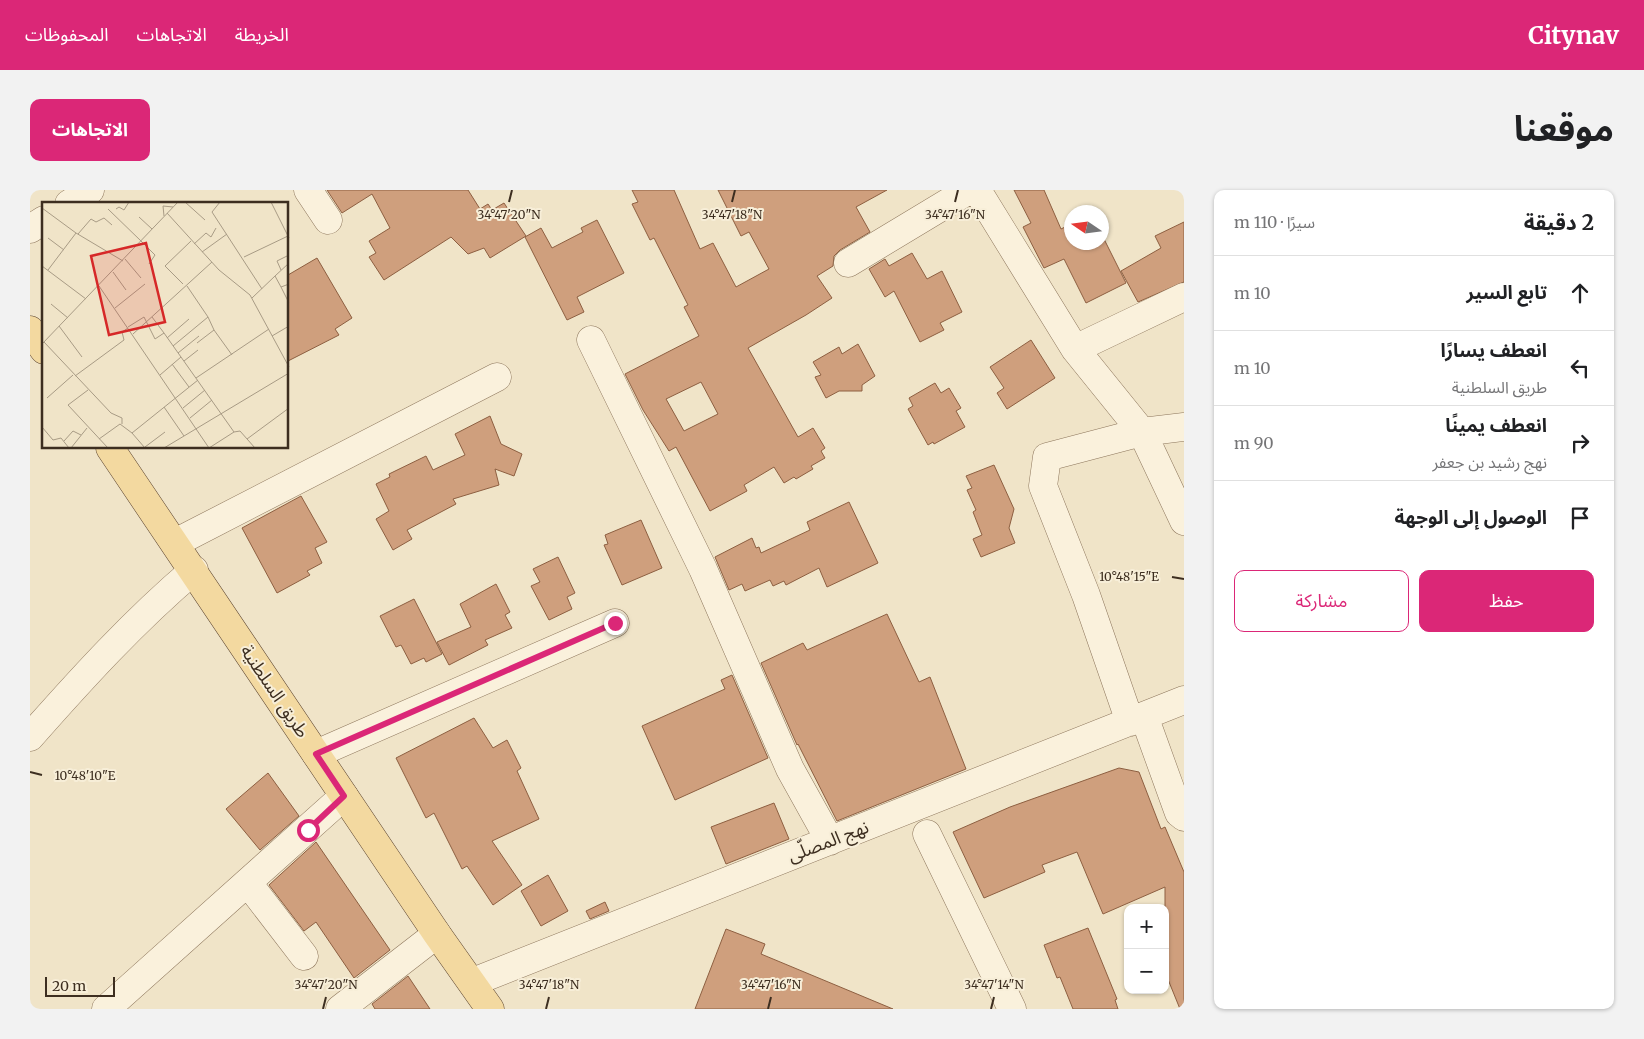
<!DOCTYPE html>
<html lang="ar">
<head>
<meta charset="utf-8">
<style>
	:root { --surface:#fff; --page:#f2f2f2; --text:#202124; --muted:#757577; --line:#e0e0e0; --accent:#db2777 }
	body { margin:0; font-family:Merriweather,"Noto Sans Arabic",serif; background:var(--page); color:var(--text); direction:rtl }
	.controls { position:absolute; right:15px; bottom:15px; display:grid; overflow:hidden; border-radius:10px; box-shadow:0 1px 4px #0004 }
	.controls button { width:45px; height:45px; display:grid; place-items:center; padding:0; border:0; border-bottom:1px solid var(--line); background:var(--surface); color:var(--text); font:25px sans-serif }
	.compass { position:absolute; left:1034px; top:15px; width:45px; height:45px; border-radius:50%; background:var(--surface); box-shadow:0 1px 4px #0004; rotate:283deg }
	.scale { position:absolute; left:15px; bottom:12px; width:70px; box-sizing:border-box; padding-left:5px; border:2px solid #3d2e20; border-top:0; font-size:14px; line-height:18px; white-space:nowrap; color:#3d2e20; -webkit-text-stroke:4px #f7eed8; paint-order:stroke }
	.stop { position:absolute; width:15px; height:15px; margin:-11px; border:4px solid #db2777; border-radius:50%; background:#fff }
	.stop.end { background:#db2777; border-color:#fff; box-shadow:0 1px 5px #0008 }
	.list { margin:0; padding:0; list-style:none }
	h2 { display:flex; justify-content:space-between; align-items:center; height:65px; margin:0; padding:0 20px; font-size:21px }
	h2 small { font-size:16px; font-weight:400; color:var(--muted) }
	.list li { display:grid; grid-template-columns:32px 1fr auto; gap:15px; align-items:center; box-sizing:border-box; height:75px; padding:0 20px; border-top:1px solid var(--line) }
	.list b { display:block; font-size:19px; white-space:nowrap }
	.list p { margin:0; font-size:16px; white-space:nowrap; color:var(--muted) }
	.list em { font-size:16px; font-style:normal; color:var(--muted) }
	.actions { display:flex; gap:10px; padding:15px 20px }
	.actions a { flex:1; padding:11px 0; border:1px solid var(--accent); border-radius:10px; text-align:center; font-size:18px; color:var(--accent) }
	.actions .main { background:var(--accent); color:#fff }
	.icon { flex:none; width:28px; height:28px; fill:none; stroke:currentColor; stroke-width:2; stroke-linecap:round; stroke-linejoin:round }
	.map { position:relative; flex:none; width:1154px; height:819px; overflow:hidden; direction:ltr; border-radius:10px }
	header { display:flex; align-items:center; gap:30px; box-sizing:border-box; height:70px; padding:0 25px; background:var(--accent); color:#fff }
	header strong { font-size:24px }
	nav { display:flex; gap:28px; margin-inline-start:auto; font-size:18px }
	.intro { display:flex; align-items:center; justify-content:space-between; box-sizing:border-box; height:120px; padding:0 30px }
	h1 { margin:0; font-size:35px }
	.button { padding:12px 22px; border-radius:10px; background:var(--accent); color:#fff; font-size:18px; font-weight:700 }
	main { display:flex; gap:30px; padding:0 30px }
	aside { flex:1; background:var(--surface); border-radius:10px; box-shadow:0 1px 4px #0004 }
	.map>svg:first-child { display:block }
</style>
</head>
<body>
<header>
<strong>Citynav</strong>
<nav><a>الخريطة</a><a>الاتجاهات</a><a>المحفوظات</a></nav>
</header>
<div class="intro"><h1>موقعنا</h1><a class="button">الاتجاهات</a></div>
<main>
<aside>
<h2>2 دقيقة<small>سيرًا · 110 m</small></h2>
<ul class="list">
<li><svg class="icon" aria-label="ahead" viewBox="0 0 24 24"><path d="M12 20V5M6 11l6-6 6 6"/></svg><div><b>تابع السير</b></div><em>10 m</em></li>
<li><svg class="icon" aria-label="left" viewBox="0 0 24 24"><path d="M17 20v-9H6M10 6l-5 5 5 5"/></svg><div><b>انعطف يسارًا</b><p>طريق السلطنية</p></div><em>10 m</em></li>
<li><svg class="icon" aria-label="right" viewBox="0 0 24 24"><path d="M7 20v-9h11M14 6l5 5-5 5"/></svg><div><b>انعطف يمينًا</b><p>نهج رشيد بن جعفر</p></div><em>90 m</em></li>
<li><svg class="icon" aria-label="arrive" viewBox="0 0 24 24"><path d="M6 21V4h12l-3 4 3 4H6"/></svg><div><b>الوصول إلى الوجهة</b></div></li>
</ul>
<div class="actions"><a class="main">حفظ</a><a>مشاركة</a></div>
</aside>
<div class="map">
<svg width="1154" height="819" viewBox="0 0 1154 819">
	<rect width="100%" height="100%" fill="#f0e4c8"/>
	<!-- building -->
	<path fill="#cf9f7d" stroke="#8d5f41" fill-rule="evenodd" d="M 297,0 L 438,0 L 450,19 L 458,14 L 462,20 L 474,13 L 496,46 L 460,68 L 454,58 L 438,64 L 421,47 L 354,90 L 339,67 L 346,63 L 339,51 L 360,38 L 342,4 L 312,23 Z
		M 602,0 L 644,0 L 670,59 L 683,53 L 706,97 L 739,79 L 719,42 L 711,46 L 688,0 L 857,0 L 826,17 L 840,42 L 810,60 L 804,66 L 803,76 L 787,86 L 802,108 L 776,125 L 718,158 L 768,247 L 783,238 L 795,258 L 791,261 L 795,268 L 781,276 L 783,279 L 766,289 L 764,287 L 754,293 L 744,277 L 714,295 L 717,301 L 680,321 L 646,257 L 639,261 L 613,220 L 595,184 L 669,146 L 654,117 L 658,115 L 624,48 L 620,50 L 602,14 L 608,12 ZM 671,192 L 688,224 L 654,241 L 636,209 Z
		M 984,0 L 1014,0 L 1031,39 L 1041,34 L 1042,52 L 1049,52 L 1051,56 L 1058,52 L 1072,52 L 1072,45 L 1096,93 L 1056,113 L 1034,69 L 1014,78 L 993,37 L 1001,33 Z
		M 567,30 L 594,83 L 547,107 L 554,122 L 537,130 L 495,47 L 511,38 L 522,58 L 553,42 L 551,38 Z
		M 1154,32 L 1154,92 L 1108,112 L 1091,81 L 1131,58 L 1125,46 Z
		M 882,63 L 897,89 L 912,81 L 932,122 L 910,133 L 914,140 L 890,152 L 864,101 L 855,107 L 839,79 L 855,69 L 859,76 Z
		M 287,68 L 322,128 L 305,139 L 309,145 L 258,171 L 258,85 Z
		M 1001,150 L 1025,188 L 977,219 L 967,203 L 974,198 L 960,177 Z
		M 828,154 L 845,186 L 832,195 L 832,201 L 809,201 L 796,208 L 785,187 L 791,185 L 783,172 L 809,157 L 812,164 Z
		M 905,193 L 911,203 L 919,198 L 931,218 L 926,221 L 935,237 L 904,254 L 903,252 L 898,255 L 878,219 L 883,216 L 879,208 Z
		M 460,226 L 471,254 L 492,264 L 484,286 L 465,279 L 469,295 L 423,309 L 426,314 L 377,340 L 382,349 L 363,360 L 346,329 L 359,321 L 346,294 L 360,287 L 359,284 L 396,266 L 403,280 L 435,265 L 425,244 Z
		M 964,275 L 984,319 L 979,338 L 985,353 L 951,367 L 943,349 L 952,345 L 943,322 L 946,320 L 937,300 L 942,298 L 936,286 Z
		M 271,306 L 297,352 L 285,358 L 292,373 L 277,381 L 280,385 L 247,403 L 212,338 Z
		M 819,312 L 848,373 L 797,397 L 789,378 L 756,395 L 754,391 L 743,396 L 740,390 L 715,401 L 712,394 L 699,400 L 685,367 L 722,348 L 726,358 L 729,357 L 731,363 L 780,340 L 777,332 Z
		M 611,330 L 632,378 L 592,395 L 574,355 L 578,354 L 575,345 Z
		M 528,367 L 545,403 L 537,407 L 542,419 L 519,430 L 501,396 L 510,392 L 503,379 Z
		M 466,394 L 480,422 L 475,425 L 482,438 L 455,450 L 458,455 L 419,475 L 407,452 L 441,437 L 430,414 Z
		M 384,409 L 412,464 L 396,472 L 394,468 L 381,474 L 371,455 L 366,457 L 350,426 Z
		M 857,424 L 889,492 L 900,487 L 936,579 L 807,631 L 768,554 L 767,555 L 731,473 L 773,453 L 777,460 Z
		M 702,485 L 738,568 L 645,610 L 612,536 L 695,499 L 691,490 Z
		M 444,528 L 463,558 L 477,550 L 491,578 L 487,581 L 509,629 L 462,651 L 492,695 L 463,715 L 437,676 L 432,679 L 404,623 L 396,628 L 366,568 Z
		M 1089,578 L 1109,582 L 1131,639 L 1135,637 L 1154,682 L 1154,819 L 1150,819 L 1135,782 L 1135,697 L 1073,724 L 1047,662 L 1012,675 L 1015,682 L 954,708 L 923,642 L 980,617 Z
		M 238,583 L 269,626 L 230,660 L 196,619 Z
		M 744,613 L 759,649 L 696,674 L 681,637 Z
		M 286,652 L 360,760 L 324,788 L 286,732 L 274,741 L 239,695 Z
		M 518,685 L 538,721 L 511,736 L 491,701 Z
		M 575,712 L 579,721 L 560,729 L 556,721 Z
		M 1058,738 L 1087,809 L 1085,810 L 1088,819 L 1043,819 L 1030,787 L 1027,788 L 1014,755 Z
		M 696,739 L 735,754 L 731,764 L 863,819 L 665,819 Z
		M 378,786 L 400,819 L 345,819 L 342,814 Z"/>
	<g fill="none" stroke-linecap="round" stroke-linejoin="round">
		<!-- minor casing -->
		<g stroke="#8d765c" stroke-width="29">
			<path id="minor" d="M 278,0 L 298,30
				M 947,0 L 1045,159 L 1112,242 L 1154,331
				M 39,14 L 60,0
				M 0,39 L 14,30
				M 818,73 L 939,0
				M 561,150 L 673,379 L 760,579 L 800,651
				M 1045,159 L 1154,107
				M 145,353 L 467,187
				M 1114,526 L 1149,623 L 1154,627
				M 1100,532 L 1056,405 L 1013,296 L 1017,267 L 1112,242 L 1154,237
				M 0,547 C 52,488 104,431 164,380
				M 286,564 L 585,433
				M 897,644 L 982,819
				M 218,693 L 274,766
				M 443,792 L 1154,510
				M 76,819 L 314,606
				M 310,819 L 407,744"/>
		</g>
		<!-- major casing -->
		<g stroke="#5b4430" stroke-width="29">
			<path id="major" d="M 0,140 L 14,160
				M 80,258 L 407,744 L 460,819"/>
		</g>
		<!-- minor -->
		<use href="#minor" stroke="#faf1dc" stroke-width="28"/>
		<!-- major -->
		<use href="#major" stroke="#f3d9a0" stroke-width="28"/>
	</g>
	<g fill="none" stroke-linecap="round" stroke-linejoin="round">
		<!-- route -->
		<path stroke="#db2777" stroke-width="6" d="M 278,640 L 314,606 L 286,564 L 585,433"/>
	</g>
	<!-- ticks -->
	<path fill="none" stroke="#3d2e20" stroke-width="2" d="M 479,12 L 482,0M 702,12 L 705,0M 925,12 L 928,0M 1142,387 L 1154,389M 0,582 L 12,585M 293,819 L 296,807M 516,819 L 519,807M 738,819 L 741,807M 961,819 L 964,807"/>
	<g text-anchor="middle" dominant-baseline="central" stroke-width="4" stroke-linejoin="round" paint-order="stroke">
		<!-- street labels -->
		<g font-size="18" fill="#3d2e20" stroke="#f7eed8">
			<text transform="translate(245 501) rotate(56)">طريق السلطنية</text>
			<text transform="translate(798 651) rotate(-21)">نهج المصلّى</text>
		</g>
	</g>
	<!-- overview -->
	<g transform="translate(12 12)">
		<rect width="246" height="246" fill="#f0e4c8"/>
		<path fill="none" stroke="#a89b85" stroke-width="1" d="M 143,0 L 163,18M 178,0 L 170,10 L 220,87M 229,0 L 247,36M 0,6 L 34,31 L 81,59M 66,7 L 99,39M 74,7 L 77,5 L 82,8 L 87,0M 125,11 L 177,68 L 208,93 L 247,165M 122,14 L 121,4 L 131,5M 97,15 L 110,27M 36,32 L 49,17 L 54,20 L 62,16 L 70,23M 6,36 L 22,48M 99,39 L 113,53 L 107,62M 152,42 L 164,31 L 169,35 L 174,26M 160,50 L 185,32M 202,55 L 246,34M 83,57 L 99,76M 247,61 L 233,74 L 239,85 L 247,82M 0,64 L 44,97M 6,68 L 34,31M 239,68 L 235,59 L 247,53M 71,70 L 84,88M 141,82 L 123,64 L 149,39M 57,84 L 167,246M 239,85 L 247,101M 210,96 L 233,74M 9,102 L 26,116M 73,106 L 103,82M 110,115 L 122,131M 17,124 L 40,155M 86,125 L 102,115 L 113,137 L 122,131 L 192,230 L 198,229 L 213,246M 172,128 L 190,153M 91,132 L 170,60M 230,134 L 247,124M 125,136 L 147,117M 2,140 L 69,211 L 80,216 L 80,222M 155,141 L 172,128 L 166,115M 0,142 L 136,0M 131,144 L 166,115 L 145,84M 136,151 L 157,134M 142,159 L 156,148M 130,162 L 147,185M 118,173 L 139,155M 33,174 L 82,138 L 80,130 L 86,126M 154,176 L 227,127M 46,188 L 26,203 L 66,246M 5,196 L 31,173M 122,205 L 142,234 L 247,171M 141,206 L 163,188M 148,216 L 170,198M 0,225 L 11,238 L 19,236 L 27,246M 90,231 L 103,246M 57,237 L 78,222 L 90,231 L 156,178M 205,237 L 247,206M 22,239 L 31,229 L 39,233M 103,245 L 123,230M 29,246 L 45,226M 122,246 L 142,234M 167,246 L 192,230"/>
		<path fill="#d62828" fill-opacity="0.15" stroke="#d62828" stroke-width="2.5" d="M 104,41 L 123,120 L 67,133 L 49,54 Z"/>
		<rect width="246" height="246" fill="none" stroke="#3d2e20" stroke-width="2.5"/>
	</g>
	<g font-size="12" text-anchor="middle" fill="#3d2e20" stroke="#f7eed8" stroke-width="4" stroke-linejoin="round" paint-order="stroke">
		<text x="479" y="29">34°47'20"N</text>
		<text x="702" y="29">34°47'18"N</text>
		<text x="925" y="29">34°47'16"N</text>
		<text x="1099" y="391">10°48'15"E</text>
		<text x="55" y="590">10°48'10"E</text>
		<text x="296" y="799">34°47'20"N</text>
		<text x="519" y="799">34°47'18"N</text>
		<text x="741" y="799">34°47'16"N</text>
		<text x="964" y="799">34°47'14"N</text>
	</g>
</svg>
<div class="controls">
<button>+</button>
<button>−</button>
</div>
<svg class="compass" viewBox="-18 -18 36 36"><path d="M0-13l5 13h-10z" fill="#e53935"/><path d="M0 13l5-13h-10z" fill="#757577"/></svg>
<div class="scale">20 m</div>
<div class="stop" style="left:278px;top:640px"></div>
<div class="stop end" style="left:585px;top:433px"></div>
</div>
</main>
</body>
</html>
